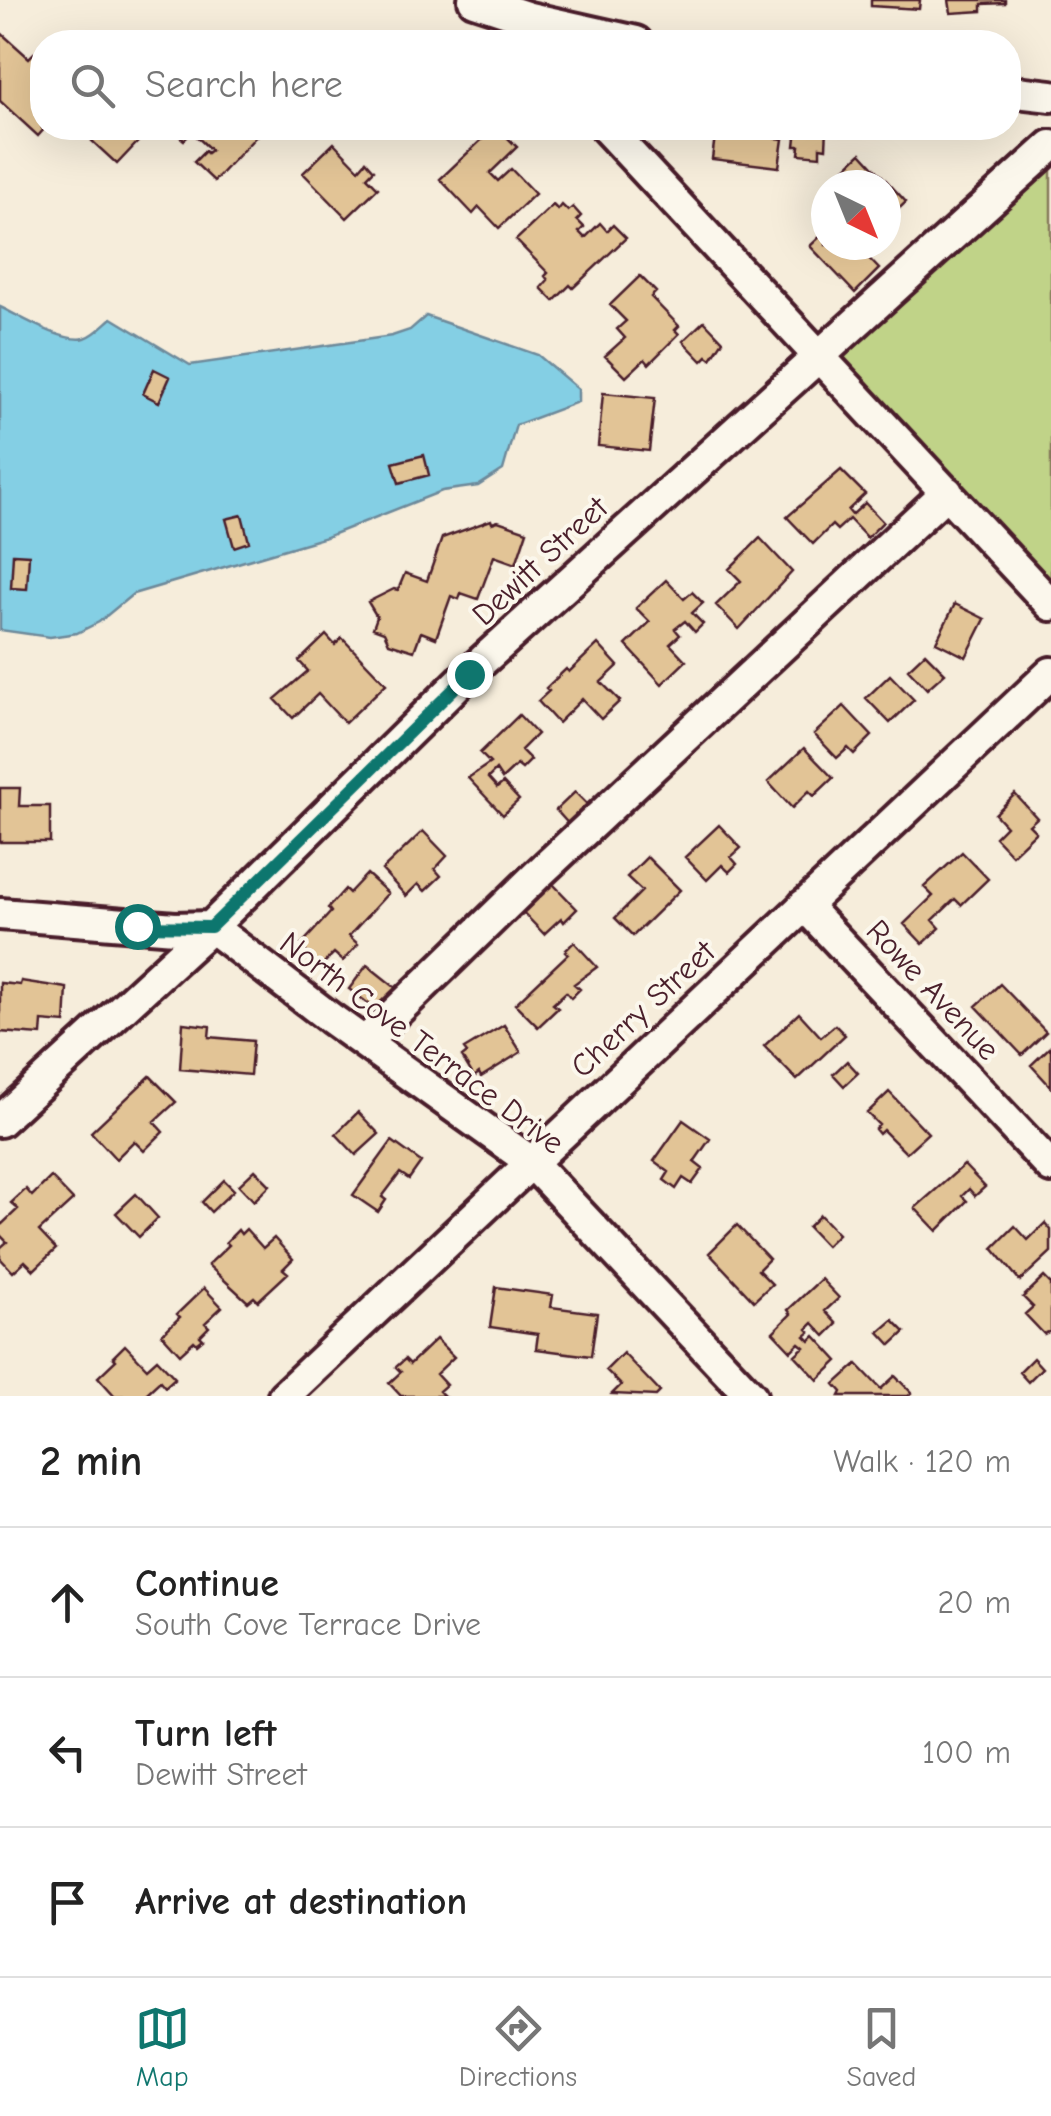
<!DOCTYPE html>
<html lang="en">
<head>
<meta charset="utf-8">
<style>
	:root { --surface:#fff; --page:#f6f6f6; --text:#222; --muted:#767676; --line:#e0e0e0; --accent:#0f766e }
	body { margin:0; font-family:"Comic Neue",sans-serif; background:var(--page); color:var(--text) }
	.compass { position:absolute; left:811px; top:170px; width:90px; height:90px; border-radius:50%; background:var(--surface); box-shadow:0 10px 40px #0002; rotate:137deg }
	.stop { position:absolute; width:30px; height:30px; margin:-22px; border:8px solid #0f766e; border-radius:50%; background:#fff }
	.stop.end { background:#0f766e; border-color:#fff; box-shadow:0 2px 10px #0008 }
	.list { margin:0; padding:0; list-style:none }
	h2 { display:flex; justify-content:space-between; align-items:center; height:130px; margin:0; padding:0 40px; font-size:42px }
	h2 small { font-size:32px; font-weight:400; color:var(--muted) }
	.list li { display:grid; grid-template-columns:65px 1fr auto; gap:30px; align-items:center; box-sizing:border-box; height:150px; padding:0 40px; border-top:2px solid var(--line) }
	.list b { display:block; font-size:38px; white-space:nowrap }
	.list p { margin:0; font-size:32px; white-space:nowrap; color:var(--muted) }
	.list em { font-size:32px; font-style:normal; color:var(--muted) }
	.icon { flex:none; width:55px; height:55px; fill:none; stroke:currentColor; stroke-width:2; stroke-linecap:round; stroke-linejoin:round }
	.map { position:relative; flex:none; width:1051px; height:1396px; overflow:hidden }
	.search { position:absolute; background:var(--surface); box-shadow:0 10px 40px #0002; left:30px; right:30px; top:30px; height:110px; display:flex; align-items:center; gap:25px; box-sizing:border-box; padding:0 35px; border-radius:40px; color:var(--muted); font-size:38px }
	.sheet { height:580px; background:var(--surface) }
	nav { display:flex; justify-content:space-around; align-items:center; box-sizing:border-box; height:140px; border-top:2px solid var(--line); background:var(--surface); font-size:28px; color:var(--muted) }
	nav a { display:grid; justify-items:center; gap:5px }
	nav .on { color:var(--accent) }
	.map>svg:first-child { display:block }
</style>
</head>
<body>
<div class="map">
<svg width="1051" height="1396" viewBox="0 0 1051 1396">
	<rect width="100%" height="100%" fill="#f6eddb"/>
	<filter id="ink" filterUnits="userSpaceOnUse"><feTurbulence type="fractalNoise" baseFrequency=".01" numOctaves="2"/><feDisplacementMap in="SourceGraphic" scale="20" xChannelSelector="R" yChannelSelector="G"/><feConvolveMatrix kernelMatrix="1 2 1 2 8 2 1 2 1" color-interpolation-filters="sRGB"/></filter>
	<g filter="url(#ink)">
		<!-- green -->
		<path fill="#c0d388" stroke="#85795a" stroke-width="2.5" d="M 1051,165 L 1051,587 L 837,355 Z"/>
		<!-- water -->
		<path fill="#84cfe4" stroke="#6d899a" stroke-width="2.5" d="M 0,307 C 19,316 65,344 85,338 C 95,335 104,325 112,318 L 190,365 L 392,336 L 410,330 L 426,316 L 538,355 L 578,389 L 578,402 L 516,425 L 503,470 L 478,486 L 442,491 L 326,537 L 133,594 L 99,622 L 77,633 L 50,637 L 0,630 Z"/>
		<!-- building -->
		<path fill="#e2c496" stroke="#4a1f2b" stroke-width="2.5" d="M 871,0 L 920,0 L 919,9 L 871,6 Z
			M 949,0 L 1005,0 L 1005,3 L 982,4 L 982,11 L 951,13 Z
			M 0,32 L 29,58 L 34,53 L 42,61 L 42,128 L 45,128 L 38,136 L 0,101 Z
			M 100,128 L 151,128 L 117,164 L 92,141 L 103,130 Z
			M 176,128 L 259,128 L 262,130 L 214,181 L 194,162 L 205,151 L 207,153 L 211,150 L 192,132 L 184,140 L 173,131 Z
			M 494,128 L 498,128 L 517,147 L 490,173 L 498,181 L 511,169 L 535,194 L 499,228 L 479,207 L 473,214 L 440,179 Z
			M 716,128 L 748,128 L 748,134 L 783,139 L 779,167 L 712,159 Z
			M 797,128 L 827,128 L 826,148 L 820,147 L 820,156 L 799,154 L 800,146 L 795,146 Z
			M 334,143 L 359,169 L 366,161 L 374,170 L 367,177 L 378,188 L 347,218 L 303,173 Z
			M 861,153 L 906,202 L 886,221 L 886,185 L 847,185 L 839,174 Z
			M 553,205 L 558,210 L 562,205 L 568,211 L 573,207 L 581,216 L 577,220 L 584,227 L 579,232 L 585,238 L 600,223 L 607,231 L 613,225 L 626,238 L 573,288 L 570,285 L 554,301 L 541,288 L 548,280 L 545,276 L 548,273 L 516,240 Z
			M 826,231 L 826,245 L 856,245 L 879,269 L 855,293 L 810,246 Z
			M 640,276 L 656,292 L 651,297 L 679,326 L 675,330 L 679,334 L 649,364 L 645,359 L 626,377 L 605,356 L 625,338 L 617,329 L 626,321 L 610,305 Z
			M 704,321 L 723,341 L 711,359 L 707,356 L 702,361 L 683,341 Z
			M 154,369 L 170,377 L 159,402 L 143,394 Z
			M 603,393 L 655,398 L 649,451 L 598,446 Z
			M 424,455 L 429,475 L 399,483 L 393,463 Z
			M 841,470 L 865,494 L 848,510 L 852,515 L 865,503 L 883,522 L 867,538 L 849,519 L 837,530 L 832,525 L 813,544 L 787,517 Z
			M 242,515 L 249,542 L 234,547 L 226,519 Z
			M 491,520 L 492,523 L 498,521 L 527,531 L 516,564 L 494,556 L 478,599 L 461,593 L 459,599 L 451,596 L 436,638 L 421,632 L 414,651 L 389,643 L 384,632 L 373,628 L 377,617 L 368,602 L 394,589 L 398,590 L 405,573 L 427,581 L 442,538 Z
			M 760,538 L 792,572 L 739,629 L 716,605 L 741,581 L 729,569 Z
			M 13,554 L 29,555 L 27,589 L 11,588 Z
			M 666,580 L 684,599 L 692,592 L 703,603 L 692,613 L 703,624 L 695,632 L 685,621 L 675,629 L 680,635 L 670,644 L 686,661 L 662,684 L 626,645 L 650,622 L 636,608 Z
			M 955,604 L 985,619 L 966,657 L 936,642 Z
			M 326,635 L 335,645 L 342,638 L 386,684 L 345,723 L 318,694 L 293,718 L 275,699 L 308,671 L 299,661 Z
			M 598,644 L 618,666 L 601,682 L 620,701 L 601,719 L 582,699 L 558,723 L 538,701 L 549,691 L 546,688 L 566,669 L 569,672 Z
			M 925,653 L 945,673 L 927,689 L 908,669 Z
			M 890,675 L 914,700 L 890,723 L 866,698 Z
			M 844,706 L 872,736 L 854,754 L 848,748 L 837,758 L 814,734 Z
			M 519,715 L 537,734 L 521,750 L 531,760 L 522,769 L 517,765 L 502,779 L 496,770 L 488,778 L 497,788 L 503,783 L 519,800 L 503,815 L 468,778 L 490,763 L 480,753 Z
			M 804,748 L 833,778 L 814,796 L 809,791 L 792,808 L 768,782 Z
			M 0,788 L 20,788 L 19,806 L 50,806 L 50,842 L 0,842 Z
			M 575,792 L 593,810 L 573,829 L 556,810 Z
			M 1015,794 L 1037,818 L 1029,825 L 1036,832 L 1012,855 L 995,837 L 1006,826 L 995,814 Z
			M 719,825 L 741,848 L 731,857 L 737,864 L 729,872 L 722,865 L 707,880 L 685,857 Z
			M 423,831 L 447,856 L 435,869 L 441,876 L 425,891 L 418,884 L 406,896 L 382,870 Z
			M 962,852 L 988,879 L 961,905 L 955,899 L 933,920 L 940,928 L 923,944 L 904,924 L 933,896 L 924,887 Z
			M 647,857 L 680,890 L 633,936 L 615,918 L 642,891 L 627,877 Z
			M 367,874 L 388,893 L 349,936 L 358,944 L 343,961 L 334,953 L 321,966 L 300,946 L 331,912 L 328,908 L 345,889 L 349,893 Z
			M 540,878 L 548,887 L 552,883 L 577,909 L 564,922 L 561,918 L 544,934 L 514,903 Z
			M 574,942 L 597,967 L 574,984 L 580,989 L 571,998 L 566,992 L 553,1004 L 558,1008 L 538,1027 L 515,1004 L 568,954 L 565,951 Z
			M 367,965 L 396,988 L 378,1011 L 349,989 Z
			M 21,981 L 67,988 L 65,1023 L 42,1021 L 41,1035 L 0,1032 L 0,983 L 20,985 Z
			M 1000,984 L 1046,1032 L 1022,1055 L 976,1006 Z
			M 799,1013 L 821,1037 L 835,1025 L 845,1035 L 797,1080 L 764,1046 Z
			M 183,1023 L 210,1026 L 209,1037 L 253,1041 L 250,1075 L 180,1069 Z
			M 504,1025 L 521,1052 L 481,1077 L 479,1073 L 474,1077 L 462,1057 L 467,1053 L 464,1049 Z
			M 1051,1046 L 1051,1087 L 1031,1065 Z
			M 847,1061 L 858,1073 L 844,1086 L 833,1074 Z
			M 150,1076 L 176,1102 L 154,1122 L 163,1132 L 144,1151 L 134,1141 L 116,1159 L 91,1132 Z
			M 889,1092 L 928,1133 L 906,1153 L 883,1130 L 879,1134 L 875,1129 L 879,1125 L 867,1113 Z
			M 358,1112 L 379,1134 L 356,1155 L 336,1134 Z
			M 683,1120 L 710,1139 L 694,1162 L 703,1169 L 692,1184 L 683,1178 L 676,1189 L 664,1180 L 669,1172 L 654,1161 Z
			M 392,1141 L 421,1162 L 409,1179 L 400,1173 L 382,1197 L 386,1200 L 378,1212 L 353,1195 Z
			M 964,1165 L 985,1187 L 975,1196 L 969,1189 L 962,1196 L 967,1201 L 937,1231 L 915,1208 Z
			M 255,1170 L 270,1185 L 254,1201 L 239,1185 Z
			M 51,1177 L 73,1200 L 39,1231 L 56,1249 L 34,1270 L 25,1261 L 13,1272 L 0,1258 L 0,1248 L 7,1242 L 0,1235 L 0,1226 L 18,1209 L 11,1203 L 26,1189 L 32,1196 Z
			M 224,1180 L 234,1190 L 211,1212 L 202,1202 Z
			M 136,1194 L 158,1218 L 139,1237 L 116,1213 Z
			M 820,1215 L 838,1234 L 826,1246 L 808,1227 Z
			M 1045,1223 L 1051,1230 L 1051,1252 L 1020,1281 L 993,1248 L 1015,1226 L 1028,1240 Z
			M 737,1225 L 769,1259 L 758,1270 L 772,1284 L 754,1301 L 709,1253 Z
			M 246,1229 L 263,1248 L 274,1238 L 293,1259 L 283,1269 L 288,1273 L 258,1301 L 254,1297 L 248,1302 L 208,1265 L 229,1245 L 226,1242 L 238,1230 L 241,1234 Z
			M 1044,1277 L 1051,1284 L 1051,1331 L 1044,1334 L 1025,1314 L 1033,1307 L 1023,1297 Z
			M 821,1279 L 839,1298 L 825,1311 L 837,1324 L 825,1336 L 813,1323 L 807,1329 L 810,1332 L 805,1336 L 810,1341 L 815,1336 L 838,1361 L 818,1380 L 795,1355 L 804,1347 L 799,1343 L 791,1351 L 773,1332 L 791,1314 L 788,1310 Z
			M 496,1287 L 553,1295 L 551,1307 L 597,1313 L 591,1356 L 536,1349 L 538,1334 L 490,1327 Z
			M 204,1288 L 222,1307 L 205,1323 L 209,1327 L 200,1336 L 203,1339 L 197,1344 L 194,1341 L 180,1354 L 162,1334 L 180,1317 L 177,1314 Z
			M 893,1320 L 905,1332 L 891,1345 L 879,1332 Z
			M 436,1339 L 454,1357 L 436,1374 L 446,1385 L 439,1391 L 444,1396 L 401,1396 L 389,1383 L 401,1372 L 396,1367 L 405,1359 L 410,1364 Z
			M 125,1345 L 147,1368 L 157,1359 L 175,1378 L 165,1387 L 160,1381 L 147,1393 L 151,1396 L 115,1396 L 98,1377 L 116,1360 L 113,1357 Z
			M 623,1353 L 660,1392 L 656,1396 L 612,1394 L 621,1385 L 606,1370 Z
			M 1033,1358 L 1042,1368 L 1028,1382 L 1019,1372 Z
			M 857,1364 L 881,1389 L 895,1376 L 912,1393 L 908,1396 L 840,1396 L 842,1392 L 835,1384 Z"/>
		<g fill="none" stroke-linecap="round" stroke-linejoin="round">
			<!-- minor casing -->
			<g stroke="#4a1f2b" stroke-width="38">
				<path id="minor" d="M 474,0 L 529,18 L 636,42
					M 1008,91 L 1051,96
					M 606,128 L 1051,605
					M 804,905 L 1051,1167
					M 0,914 L 175,928 L 211,927 L 330,1018 L 531,1162 L 751,1396
					M 365,1042 L 536,876 L 947,492
					M 0,1121 L 211,927 L 469,673 L 1051,146
					M 284,1396 L 1051,673"/>
			</g>
			<!-- minor -->
			<use href="#minor" stroke="#fbf7ec" stroke-width="30"/>
		</g>
	</g>
	<g fill="none" stroke-linecap="round" stroke-linejoin="round" filter="url(#ink)">
		<!-- route -->
		<path stroke="#0f766e" stroke-width="12" d="M 137,926 L 211,927 L 469,674"/>
	</g>
	<g text-anchor="middle" dominant-baseline="central" stroke-width="8" stroke-linejoin="round" paint-order="stroke">
		<!-- street labels -->
		<g font-size="32" fill="#4a1f2b" stroke="#fbf7ec">
			<text transform="translate(540 561) rotate(-43)">Dewitt Street</text>
			<text transform="translate(933 990) rotate(47)">Rowe Avenue</text>
			<text transform="translate(643 1009) rotate(-43)">Cherry Street</text>
			<text transform="translate(422 1043) rotate(37)">North Cove Terrace Drive</text>
		</g>
	</g>
</svg>
<svg class="compass" viewBox="-18 -18 36 36"><path d="M0-13l5 13h-10z" fill="#e53935"/><path d="M0 13l5-13h-10z" fill="#767676"/></svg>
<div class="stop" style="left:137px;top:926px"></div>
<div class="stop end" style="left:469px;top:674px"></div>
<div class="search"><svg class="icon" aria-label="search" viewBox="0 0 24 24"><circle cx="10" cy="10" r="6"/><path d="M15 15l6 6"/></svg>Search here</div>
</div>
<section class="sheet">
<h2>2 min<small>Walk · 120 m</small></h2>
<ul class="list">
<li><svg class="icon" aria-label="ahead" viewBox="0 0 24 24"><path d="M12 20V5M6 11l6-6 6 6"/></svg><div><b>Continue</b><p>South Cove Terrace Drive</p></div><em>20 m</em></li>
<li><svg class="icon" aria-label="left" viewBox="0 0 24 24"><path d="M17 20v-9H6M10 6l-5 5 5 5"/></svg><div><b>Turn left</b><p>Dewitt Street</p></div><em>100 m</em></li>
<li><svg class="icon" aria-label="arrive" viewBox="0 0 24 24"><path d="M6 21V4h12l-3 4 3 4H6"/></svg><div><b>Arrive at destination</b></div></li>
</ul>
</section>
<nav>
<a class="on"><svg class="icon" aria-label="map" viewBox="0 0 24 24"><path d="M3 6l6-2 6 2 6-2v14l-6 2-6-2-6 2zM9 4v14M15 6v14"/></svg>Map</a>
<a><svg class="icon" aria-label="directions" viewBox="0 0 24 24"><path d="M12 3l9 9-9 9-9-9zM9 14v-3h6M13 9l2 2-2 2"/></svg>Directions</a>
<a><svg class="icon" aria-label="saved" viewBox="0 0 24 24"><path d="M7 4h10v16l-5-4-5 4z"/></svg>Saved</a>
</nav>
</body>
</html>
